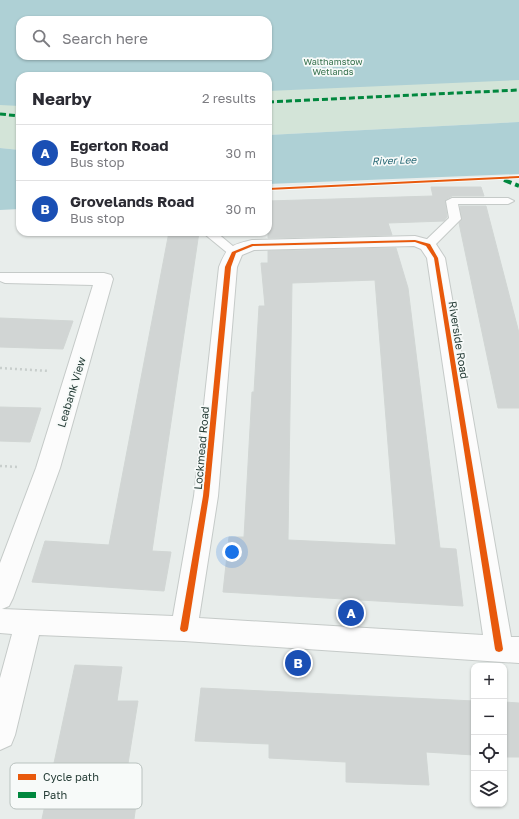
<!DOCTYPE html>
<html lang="en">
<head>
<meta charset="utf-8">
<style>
	:root { --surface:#fff; --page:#f2f2f3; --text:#2b2b33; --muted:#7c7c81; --line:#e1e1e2; --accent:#d93025 }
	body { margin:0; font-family:"Golos Text",sans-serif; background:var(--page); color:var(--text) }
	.controls { position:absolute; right:12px; bottom:12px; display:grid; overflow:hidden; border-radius:8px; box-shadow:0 1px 3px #0004 }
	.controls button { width:36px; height:36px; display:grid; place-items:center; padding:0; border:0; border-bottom:1px solid var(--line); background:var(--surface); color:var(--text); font:20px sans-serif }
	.you { position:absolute; left:232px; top:552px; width:14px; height:14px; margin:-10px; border:3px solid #fff; border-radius:50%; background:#1a73e8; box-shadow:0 0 0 6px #1a73e833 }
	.badge { display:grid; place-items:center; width:26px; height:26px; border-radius:50%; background:var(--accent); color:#fff; font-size:13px; font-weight:700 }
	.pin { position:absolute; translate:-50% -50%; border:2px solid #fff; box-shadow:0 1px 4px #0006 }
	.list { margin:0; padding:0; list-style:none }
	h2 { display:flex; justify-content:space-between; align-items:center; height:52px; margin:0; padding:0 16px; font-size:17px }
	h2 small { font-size:13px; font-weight:400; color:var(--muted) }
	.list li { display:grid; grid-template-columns:26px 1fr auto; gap:12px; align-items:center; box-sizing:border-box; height:56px; padding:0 16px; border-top:1px solid var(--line) }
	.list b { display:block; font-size:15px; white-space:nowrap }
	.list p { margin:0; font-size:13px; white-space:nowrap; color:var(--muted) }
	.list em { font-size:13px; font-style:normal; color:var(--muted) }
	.icon { flex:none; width:22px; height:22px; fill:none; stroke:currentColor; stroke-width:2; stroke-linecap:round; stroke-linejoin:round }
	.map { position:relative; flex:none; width:519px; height:819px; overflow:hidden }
	.search { position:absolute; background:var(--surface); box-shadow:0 1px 3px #0004; left:16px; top:16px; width:256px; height:44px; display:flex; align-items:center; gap:10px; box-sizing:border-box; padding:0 14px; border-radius:12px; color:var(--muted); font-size:15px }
	.panel { position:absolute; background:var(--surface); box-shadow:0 1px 3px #0004; left:16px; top:72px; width:256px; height:164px; border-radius:12px }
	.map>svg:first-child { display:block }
</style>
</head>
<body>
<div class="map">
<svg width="519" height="819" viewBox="0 0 519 819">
	<rect width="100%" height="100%" fill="#e8edeb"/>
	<!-- green -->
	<path fill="#d3e4d8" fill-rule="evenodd" d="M 0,0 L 519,0 L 519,122 L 268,135 L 268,76 L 20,76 L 20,150 L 0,148 ZM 20,20 L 268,20 L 268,56 L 20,56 Z"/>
	<!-- water -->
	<path fill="#aed0d5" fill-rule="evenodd" d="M 0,0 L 519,0 L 519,80 L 268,91 L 268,76 L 20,76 L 20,106 L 0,105 ZM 20,20 L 268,20 L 268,56 L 20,56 Z
		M 519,122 L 519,174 L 268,184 L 268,135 Z
		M 0,148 L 20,150 L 20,209 L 0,210 Z"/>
	<!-- building -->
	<path fill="#d1d5d4" stroke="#d1d6d4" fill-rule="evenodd" d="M 431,187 L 481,187 L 484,196 L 452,196 L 445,200 L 447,217 L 444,221 L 388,223 L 392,235 L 268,238 L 268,201 L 433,196 Z
		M 460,206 L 486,206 L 519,333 L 519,408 L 498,408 L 459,223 L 462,219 Z
		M 169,232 L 199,232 L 152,551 L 171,552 L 164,591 L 32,582 L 45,541 L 109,545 Z
		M 396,248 L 408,288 L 440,548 L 456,549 L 463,606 L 223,592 L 229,537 L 244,537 L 252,392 L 254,392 L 259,306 L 265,306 L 261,263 L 268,263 L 268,251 ZM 375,280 L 396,545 L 288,540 L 292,283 Z
		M 0,318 L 73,321 L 63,349 L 0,347 Z
		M 0,407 L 41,408 L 30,442 L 0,441 Z
		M 75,665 L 122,667 L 117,701 L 138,701 L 126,776 L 140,776 L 134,819 L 42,819 Z
		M 201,688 L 474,701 L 474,755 L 426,752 L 429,785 L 346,782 L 346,762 L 269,758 L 269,744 L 195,741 Z
		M 504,702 L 519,703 L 519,757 L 504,757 Z"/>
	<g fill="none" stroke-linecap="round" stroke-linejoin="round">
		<!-- service casing -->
		<g stroke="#c5cac8" stroke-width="2">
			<path id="service" d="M 452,198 L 508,198 L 514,201 L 508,204 L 458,204 L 461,219 L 432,248 L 424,248 L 422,245 L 424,242 L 449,218 L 446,201 Z
				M 202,232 L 216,232 L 240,252 L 238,255 L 230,255 Z"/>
		</g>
		<!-- minor casing -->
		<g stroke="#c5cac8" stroke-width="2">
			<path id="minor" d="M 415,236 L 434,241 L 445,258 L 511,637 L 519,637 L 519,663 L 184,641 L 39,635 L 15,735 L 11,745 L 0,750 L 0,678 L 12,634 L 0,633 L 0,563 L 36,468 L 93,285 L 5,283 L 0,281 L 0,273 L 104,273 L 111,275 L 113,279 L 60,468 L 13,598 L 9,606 L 2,609 L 173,616 L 194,496 L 219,267 C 227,247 230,245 252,240 ZM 414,246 L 421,249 L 427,258 L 483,635 L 199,618 L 218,496 L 237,267 L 242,255 L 254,250 Z"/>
		</g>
		<!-- path -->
		<path stroke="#c8cecc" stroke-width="2.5" stroke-dasharray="2 3" stroke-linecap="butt" d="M 0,368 L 49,371
			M 0,466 L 19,467"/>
		<!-- service -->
		<use href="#service" fill="#fcfcfc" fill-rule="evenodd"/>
		<!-- minor -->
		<use href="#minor" fill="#fcfcfc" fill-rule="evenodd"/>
		<!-- quiet-far1 -->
		<path stroke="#00873e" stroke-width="3" stroke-dasharray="6 3" stroke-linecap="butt" d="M 268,102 L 519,90
			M 0,114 L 20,116"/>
		<!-- quiet -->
		<path stroke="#00873e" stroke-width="4" stroke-dasharray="8 4" stroke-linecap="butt" d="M 504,180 L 519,186"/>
		<!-- cycleway casing -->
		<g stroke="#f7faf9" stroke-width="2">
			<path id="cycleway" d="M 519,176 L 519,178 L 268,190 L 268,188 Z
				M 415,240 L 430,244 L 438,258 L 503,649 L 502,651 L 499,652 L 496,651 L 495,649 L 434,258 L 426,246 L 415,242 L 253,246 L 236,253 L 231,267 L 209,496 L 188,629 L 187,631 L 184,632 L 181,631 L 180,629 L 203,496 L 225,267 L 232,252 L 252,244 Z"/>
		</g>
		<!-- cycleway -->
		<use href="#cycleway" fill="#e8590c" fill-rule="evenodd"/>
	</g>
	<g text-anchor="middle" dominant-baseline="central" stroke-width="3.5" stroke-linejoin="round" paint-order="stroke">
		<!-- far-park labels -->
		<g font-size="9" fill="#35714c" stroke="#f7faf9">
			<text x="333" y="61">Walthamstow<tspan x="333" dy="10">Wetlands</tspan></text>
		</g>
		<!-- far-water labels -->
		<g font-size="10" font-style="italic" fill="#276875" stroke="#f7faf9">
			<text transform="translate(394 160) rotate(-2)">River Lee</text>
		</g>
		<!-- street labels -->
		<g font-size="11" fill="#273e38" stroke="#f7faf9">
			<text transform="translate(459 340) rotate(81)">Riverside Road</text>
			<text transform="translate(71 392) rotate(-73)">Leabank View</text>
			<text transform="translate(201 448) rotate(-85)">Lockmead Road</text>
		</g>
	</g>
	<!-- legend -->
	<rect x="10" y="763" width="132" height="46" rx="6" fill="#f7faf9" stroke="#b9c2bf" stroke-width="1"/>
	<rect x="18" y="774" width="18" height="6" fill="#e8590c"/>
	<rect x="18" y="792" width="18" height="6" fill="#00873e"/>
	<g font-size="11" fill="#273e38">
		<text x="43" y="781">Cycle path</text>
		<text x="43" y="799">Path</text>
	</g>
</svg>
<div class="controls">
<button>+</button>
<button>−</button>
<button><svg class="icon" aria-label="locate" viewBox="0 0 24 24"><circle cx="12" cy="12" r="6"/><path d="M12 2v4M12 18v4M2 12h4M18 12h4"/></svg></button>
<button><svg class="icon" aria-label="layers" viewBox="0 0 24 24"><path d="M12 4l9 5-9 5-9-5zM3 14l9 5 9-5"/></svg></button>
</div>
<div class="you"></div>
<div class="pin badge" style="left:351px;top:613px;background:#1a4fb4">A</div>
<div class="pin badge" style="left:298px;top:663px;background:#1a4fb4">B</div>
<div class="search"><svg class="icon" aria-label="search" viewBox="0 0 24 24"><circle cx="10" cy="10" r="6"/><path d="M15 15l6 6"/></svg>Search here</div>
<section class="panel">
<h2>Nearby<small>2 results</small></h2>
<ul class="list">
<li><span class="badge" style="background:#1a4fb4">A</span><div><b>Egerton Road</b><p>Bus stop</p></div><em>30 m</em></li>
<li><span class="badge" style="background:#1a4fb4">B</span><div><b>Grovelands Road</b><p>Bus stop</p></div><em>30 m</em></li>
</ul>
</section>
</div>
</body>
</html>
